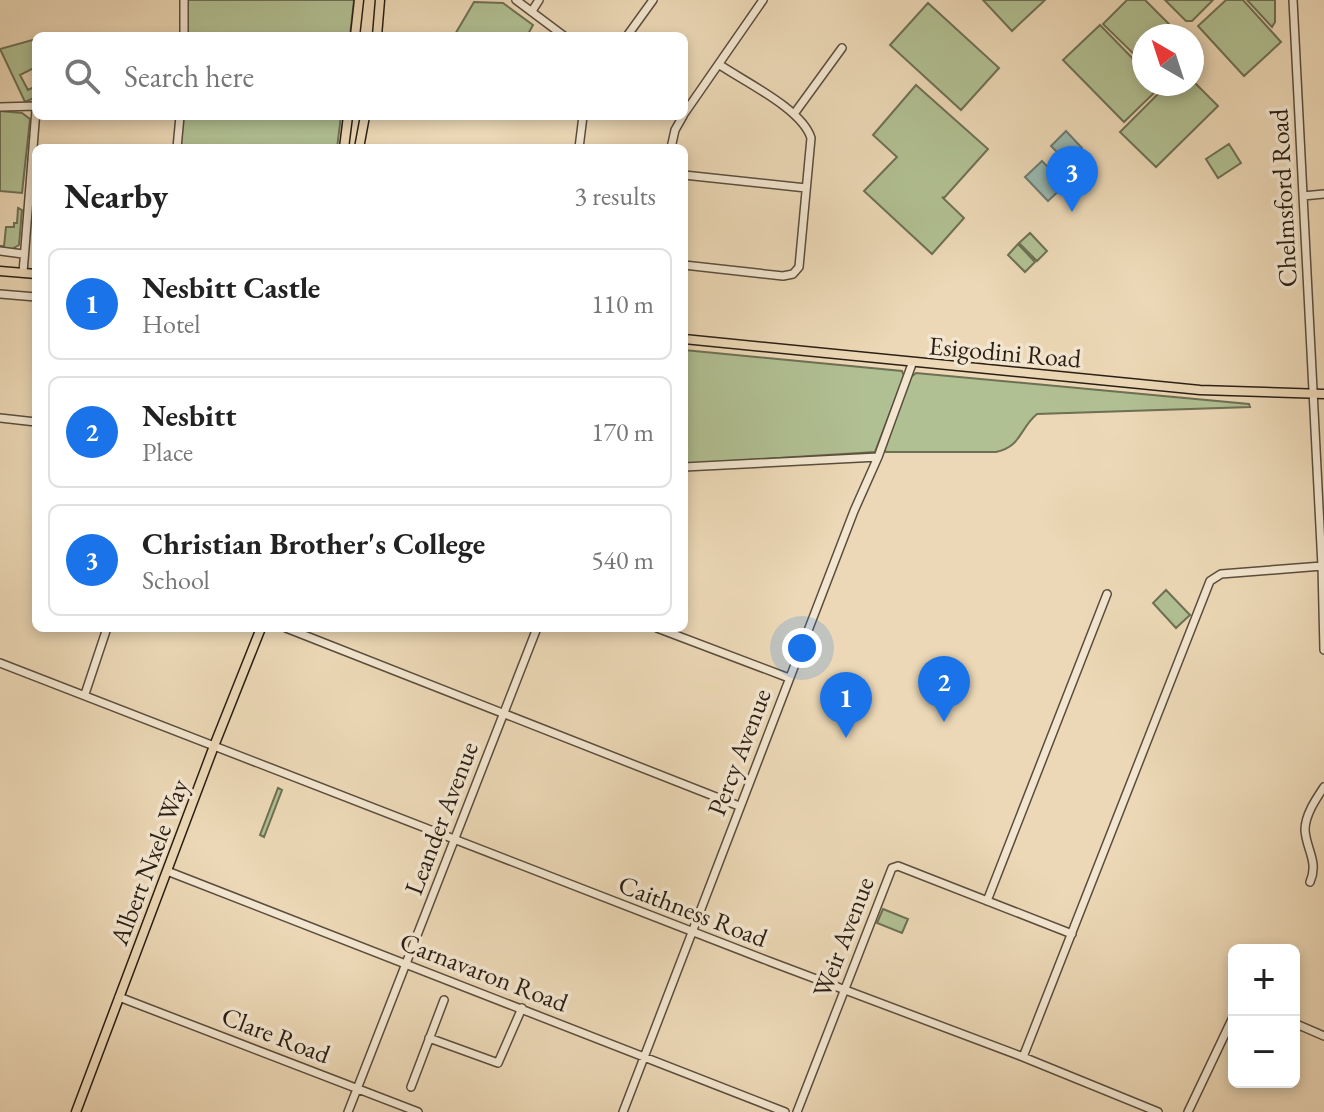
<!DOCTYPE html>
<html lang="en">
<head>
<meta charset="utf-8">
<style>
	:root { --surface:#fff; --page:#f2f2f2; --text:#222; --muted:#767676; --line:#e0e0e0; --accent:#1a73e8 }
	body { margin:0; font-family:"EB Garamond",serif; background:var(--page); color:var(--text) }
	.controls { position:absolute; right:24px; bottom:24px; display:grid; overflow:hidden; border-radius:12px; box-shadow:0 4px 12px #0003 }
	.controls button { width:72px; height:72px; display:grid; place-items:center; padding:0; border:0; border-bottom:2px solid var(--line); background:var(--surface); color:var(--text); font:40px sans-serif }
	.compass { position:absolute; left:1132px; top:24px; width:72px; height:72px; border-radius:50%; background:var(--surface); box-shadow:0 4px 12px #0003; rotate:321deg }
	.you { position:absolute; left:802px; top:648px; width:28px; height:28px; margin:-20px; border:6px solid #fff; border-radius:50%; background:#1a73e8; box-shadow:0 0 0 12px #1a73e833 }
	.badge { display:grid; place-items:center; width:52px; height:52px; border-radius:50%; background:var(--accent); color:#fff; font-size:26px; font-weight:700 }
	.pin { position:absolute; translate:-50% -66px; filter:drop-shadow(0 2px 4px #0008) }
	.pin::after { content:''; position:absolute; top:42px; width:28px; height:24px; background:inherit; clip-path:polygon(0 0,100% 0,50% 100%) }
	.list { margin:0; padding:0; list-style:none }
	h2 { display:flex; justify-content:space-between; align-items:center; height:104px; margin:0; padding:0 32px; font-size:34px }
	h2 small { font-size:26px; font-weight:400; color:var(--muted) }
	.list li { display:grid; grid-template-columns:52px 1fr auto; gap:24px; align-items:center; box-sizing:border-box; height:112px; margin:0 16px 16px; padding:0 16px; border:2px solid var(--line); border-radius:12px }
	.list b { display:block; font-size:30px; white-space:nowrap }
	.list p { margin:0; font-size:26px; white-space:nowrap; color:var(--muted) }
	.list em { font-size:26px; font-style:normal; color:var(--muted) }
	.icon { flex:none; width:44px; height:44px; fill:none; stroke:currentColor; stroke-width:2; stroke-linecap:round; stroke-linejoin:round }
	.map { position:relative; flex:none; width:1324px; height:1112px; overflow:hidden }
	.search { position:absolute; background:var(--surface); box-shadow:0 4px 12px #0003; left:32px; top:32px; width:656px; height:88px; display:flex; align-items:center; gap:20px; box-sizing:border-box; padding:0 28px; border-radius:12px; color:var(--muted); font-size:30px }
	.panel { position:absolute; background:var(--surface); box-shadow:0 4px 12px #0003; left:32px; top:144px; width:656px; height:488px; border-radius:12px }
	.map>svg:first-child { display:block }
</style>
</head>
<body>
<div class="map">
<svg width="1324" height="1112" viewBox="0 0 1324 1112">
	<rect width="100%" height="100%" fill="#ecd8b6"/>
	<filter id="stains"><feTurbulence type="fractalNoise" baseFrequency=".0025" numOctaves="4"/><feColorMatrix values="0 0 0 0 .2 0 0 0 0 .09 0 0 0 0 .02 0 0 0 .5 -.17"/></filter>
	<radialGradient id="worn" r=".72"><stop offset=".6" stop-color="#630" stop-opacity="0"/><stop offset="1" stop-color="#630" stop-opacity=".3"/></radialGradient>
	<!-- green -->
	<path fill="#b1c093" stroke="#6e7054" stroke-width="2" d="M 188,0 L 354,0 L 350,36 L 186,36 Z
		M 983,0 L 1045,0 L 1012,31 Z
		M 1127,0 L 1145,0 L 1181,36 L 1144,36 L 1144,64 L 1103,24 Z
		M 1165,0 L 1213,0 L 1192,21 L 1186,21 Z
		M 1226,0 L 1243,0 L 1281,42 L 1244,76 L 1198,26 Z
		M 1247,0 L 1275,0 L 1275,22 L 1272,27 Z
		M 474,2 L 503,3 L 533,25 L 527,36 L 454,36 Z
		M 928,3 L 999,68 L 961,110 L 890,45 Z
		M 1100,25 L 1144,70 L 1144,84 L 1157,84 L 1160,87 L 1124,122 L 1063,60 Z
		M 36,39 L 36,67 L 20,75 L 28,90 L 36,86 L 36,97 L 25,102 L 0,49 Z
		M 1192,80 L 1218,106 L 1156,167 L 1120,132 L 1168,84 L 1192,84 Z
		M 916,85 L 988,149 L 944,198 L 942,197 L 964,218 L 932,254 L 864,191 L 897,157 L 873,135 Z
		M 0,111 L 22,113 L 30,119 L 22,193 L 0,191 Z
		M 180,116 L 341,116 L 337,148 L 178,148 Z
		M 1229,144 L 1241,163 L 1218,178 L 1206,159 Z
		M 18,208 L 22,210 L 19,245 L 12,249 L 0,248 L 0,246 L 4,246 L 6,227 L 14,227 L 14,223 L 17,223 Z
		M 1030,233 L 1047,251 L 1037,261 L 1019,243 Z
		M 1018,244 L 1035,262 L 1025,272 L 1008,255 Z
		M 684,350 L 902,371 L 904,376 L 875,452 L 684,464 Z
		M 916,373 L 1249,404 L 1250,407 L 1037,414 C 1019,429 1022,446 996,452 L 886,452 L 884,449 L 911,377 Z
		M 1166,590 L 1190,615 L 1176,628 L 1153,603 Z
		M 278,788 L 282,790 L 264,837 L 260,835 Z
		M 883,909 L 908,919 L 902,933 L 877,923 Z"/>
	<!-- water -->
	<path fill="#99b9b1" stroke="#6d7b73" stroke-width="2" d="M 1066,131 L 1082,148 L 1068,163 L 1051,146 Z
		M 1042,161 L 1065,185 L 1048,201 L 1025,177 Z"/>
	<g fill="none" stroke-linecap="round" stroke-linejoin="round">
		<!-- minor casing -->
		<g stroke="#5a4d3d" stroke-width="10">
			<path id="minor" d="M 516,0 L 564,36
				M 1293,0 L 1322,566 L 1324,650
				M 532,11 L 539,0
				M 184,36 L 184,0
				M 627,36 L 653,0
				M 0,107 L 36,106
				M 684,114 L 763,0
				M 794,114 L 842,48
				M 177,148 L 180,116
				M 579,148 L 583,116
				M 671,148 L 675,130 L 683,116
				M 684,175 L 806,188
				M 1303,196 L 1324,194
				M 0,251 L 23,254
				M 684,265 L 783,276 L 793,274 L 799,267 L 811,138 C 802,109 745,82 720,65
				M 23,273 L 36,110
				M 0,294 L 36,297
				M 0,418 L 36,422
				M 684,467 L 878,457
				M 286,628 L 739,806
				M 657,628 L 789,678
				M 0,663 L 771,962 L 1023,1057 L 1158,1112
				M 85,694 L 107,628
				M 167,871 L 785,1112
				M 1310,882 C 1319,862 1306,849 1305,830 C 1305,815 1316,799 1324,787
				M 987,901 L 1107,594
				M 119,997 L 418,1112
				M 1294,1023 L 1324,1036
				M 429,1038 L 498,1063 L 522,1008
				M 1023,1057 L 1210,581 L 1221,574 L 1322,566
				M 411,1087 L 444,1000
				M 348,1112 L 537,628
				M 623,1112 L 854,511 L 878,457 L 912,364
				M 797,1112 L 892,868 L 898,866 L 1072,934
				M 1188,1112 L 1234,1015"/>
		</g>
		<!-- major casing -->
		<g stroke="#2a1f15" stroke-width="11">
			<path id="major" d="M 355,36 L 359,0
				M 377,36 L 380,0
				M 344,148 L 348,116
				M 359,148 L 365,116
				M 0,271 L 36,274
				M 684,339 L 1200,390 L 1324,394
				M 76,1112 L 214,746 L 261,628"/>
		</g>
		<!-- minor -->
		<use href="#minor" stroke="#f3e6d0" stroke-width="7"/>
		<!-- major -->
		<use href="#major" stroke="#ecd8b6" stroke-width="8"/>
	</g>
	<g text-anchor="middle" dominant-baseline="central" stroke-width="7" stroke-linejoin="round" paint-order="stroke">
		<!-- street labels -->
		<g font-size="26" fill="#2a1f15" stroke="#f3e6d0">
			<text transform="translate(1283 198) rotate(-93)">Chelmsford Road</text>
			<text transform="translate(1005 352) rotate(5)">Esigodini Road</text>
			<text transform="translate(739 752) rotate(-69)">Percy Avenue</text>
			<text transform="translate(441 818) rotate(-69)">Leander Avenue</text>
			<text transform="translate(149 862) rotate(-69)">Albert Nxele Way</text>
			<text transform="translate(693 911) rotate(21)">Caithness Road</text>
			<text transform="translate(843 937) rotate(-69)">Weir Avenue</text>
			<text transform="translate(484 972) rotate(21)">Carnavaron Road</text>
			<text transform="translate(276 1035) rotate(21)">Clare Road</text>
		</g>
	</g>
	<rect width="100%" height="100%" filter="url(#stains)"/>
	<rect width="100%" height="100%" fill="url(#worn)"/>
</svg>
<div class="controls">
<button>+</button>
<button>−</button>
</div>
<svg class="compass" viewBox="-18 -18 36 36"><path d="M0-13l5 13h-10z" fill="#e53935"/><path d="M0 13l5-13h-10z" fill="#767676"/></svg>
<div class="you"></div>
<div class="pin badge" style="left:846px;top:738px">1</div>
<div class="pin badge" style="left:944px;top:722px">2</div>
<div class="pin badge" style="left:1072px;top:212px">3</div>
<div class="search"><svg class="icon" aria-label="search" viewBox="0 0 24 24"><circle cx="10" cy="10" r="6"/><path d="M15 15l6 6"/></svg>Search here</div>
<section class="panel">
<h2>Nearby<small>3 results</small></h2>
<ul class="list">
<li><span class="badge">1</span><div><b>Nesbitt Castle</b><p>Hotel</p></div><em>110 m</em></li>
<li><span class="badge">2</span><div><b>Nesbitt</b><p>Place</p></div><em>170 m</em></li>
<li><span class="badge">3</span><div><b>Christian Brother's College</b><p>School</p></div><em>540 m</em></li>
</ul>
</section>
</div>
</body>
</html>
